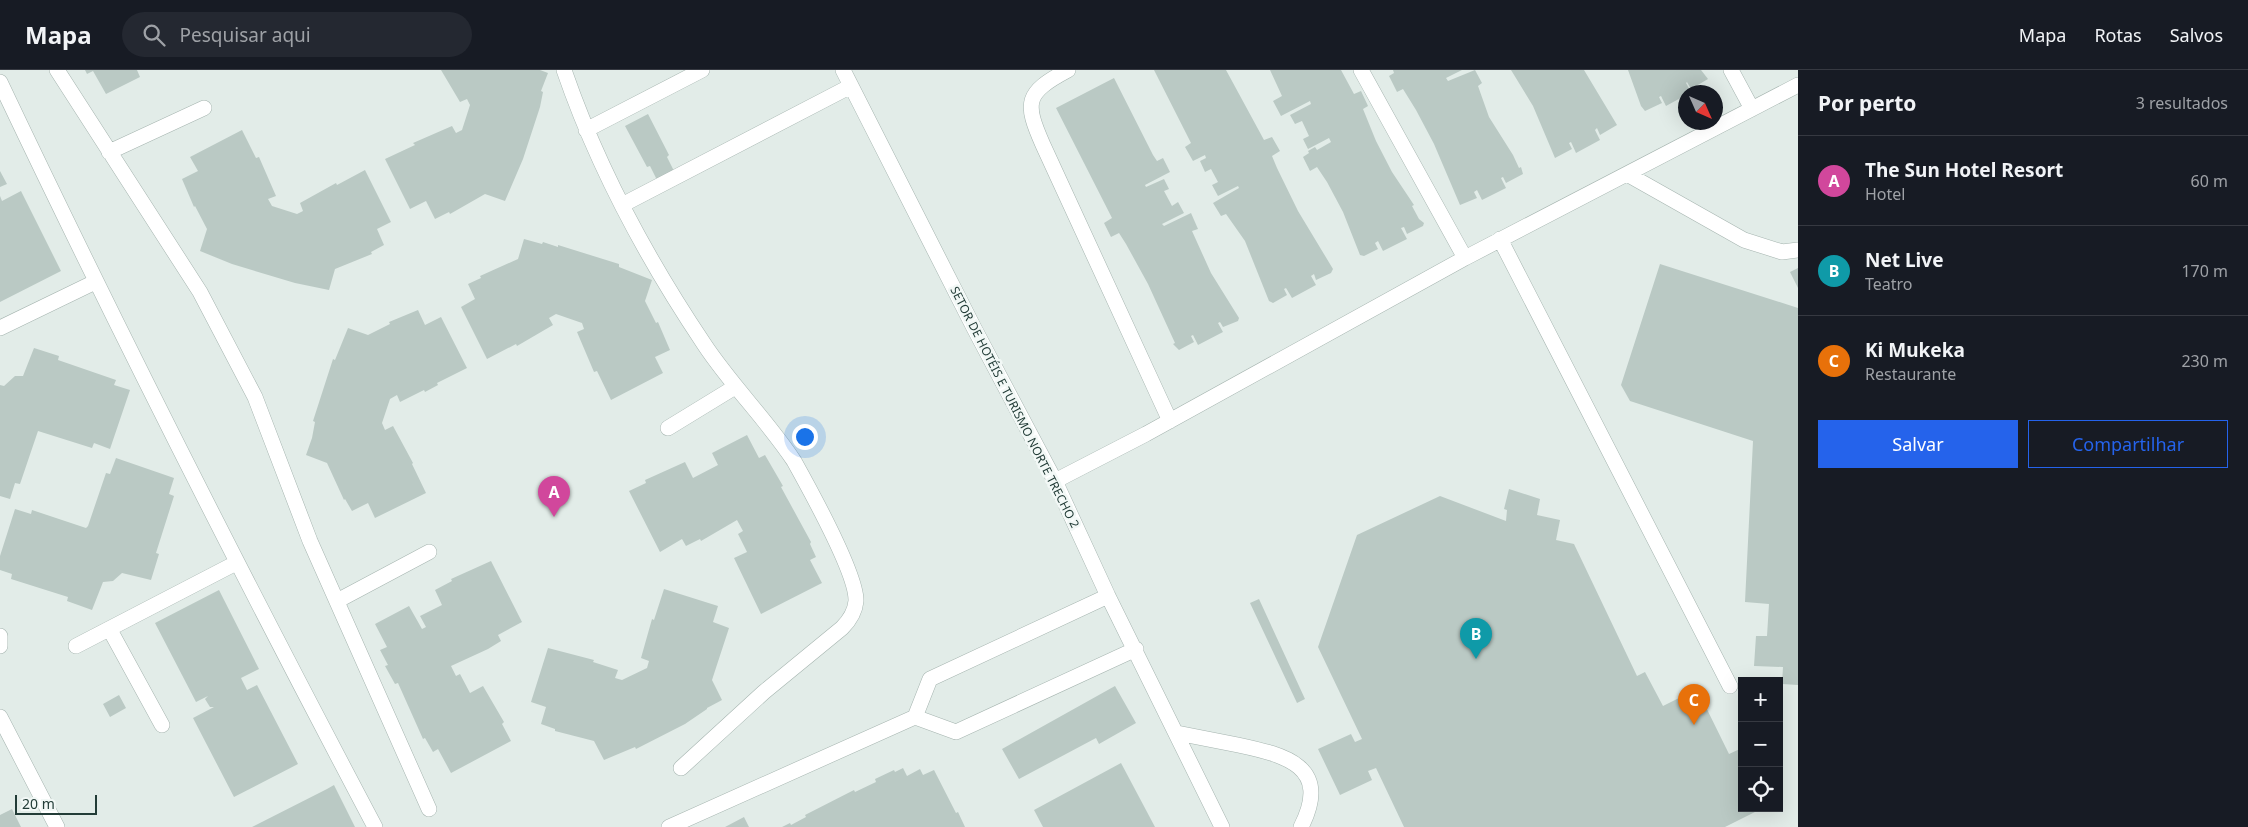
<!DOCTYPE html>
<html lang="pt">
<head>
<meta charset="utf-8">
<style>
	:root { --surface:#171b24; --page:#242831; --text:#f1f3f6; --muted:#9ea1a6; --line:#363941; --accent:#2563eb }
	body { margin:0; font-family:"Noto Sans",sans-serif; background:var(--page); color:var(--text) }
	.controls { position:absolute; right:15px; bottom:15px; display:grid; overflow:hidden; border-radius:0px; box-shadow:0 5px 20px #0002 }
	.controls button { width:45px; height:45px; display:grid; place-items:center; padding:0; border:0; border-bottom:1px solid var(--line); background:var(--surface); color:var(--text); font:25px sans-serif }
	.compass { position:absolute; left:1678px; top:15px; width:45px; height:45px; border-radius:50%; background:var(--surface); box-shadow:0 5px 20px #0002; rotate:135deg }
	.scale { position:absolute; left:15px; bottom:12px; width:82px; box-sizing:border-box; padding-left:5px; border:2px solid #223c37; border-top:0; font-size:14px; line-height:18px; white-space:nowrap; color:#223c37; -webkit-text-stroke:4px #f2f8f6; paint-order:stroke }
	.you { position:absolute; left:804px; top:366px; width:18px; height:18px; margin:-12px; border:4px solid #fff; border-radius:50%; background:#1a73e8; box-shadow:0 0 0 8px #1a73e833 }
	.badge { display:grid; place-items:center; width:32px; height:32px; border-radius:50%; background:var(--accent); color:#fff; font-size:16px; font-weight:700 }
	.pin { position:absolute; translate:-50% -41px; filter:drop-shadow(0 1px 2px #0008) }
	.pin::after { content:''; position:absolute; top:26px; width:18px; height:15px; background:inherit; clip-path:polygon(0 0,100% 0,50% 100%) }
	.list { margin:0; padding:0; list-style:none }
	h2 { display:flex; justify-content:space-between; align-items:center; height:65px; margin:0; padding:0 20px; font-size:21px }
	h2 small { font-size:16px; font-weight:400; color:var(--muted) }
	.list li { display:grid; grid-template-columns:32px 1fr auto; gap:15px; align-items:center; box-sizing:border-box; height:90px; padding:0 20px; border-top:1px solid var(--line) }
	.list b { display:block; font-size:19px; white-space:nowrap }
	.list p { margin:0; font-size:16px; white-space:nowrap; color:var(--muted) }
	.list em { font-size:16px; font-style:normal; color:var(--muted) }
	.actions { display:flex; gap:10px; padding:15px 20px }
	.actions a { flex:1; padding:11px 0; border:1px solid var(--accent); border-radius:0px; text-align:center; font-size:18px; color:var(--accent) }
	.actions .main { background:var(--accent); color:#fff }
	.icon { flex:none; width:28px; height:28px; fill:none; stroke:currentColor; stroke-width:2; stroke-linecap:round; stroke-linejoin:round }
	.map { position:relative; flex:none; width:1798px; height:757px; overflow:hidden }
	header { display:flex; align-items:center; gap:30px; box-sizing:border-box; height:70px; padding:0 25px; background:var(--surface); border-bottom:1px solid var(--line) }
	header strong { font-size:24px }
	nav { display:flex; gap:28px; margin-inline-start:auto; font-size:18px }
	.search { width:350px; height:45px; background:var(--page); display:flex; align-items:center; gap:12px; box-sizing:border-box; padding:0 18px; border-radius:28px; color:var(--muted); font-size:19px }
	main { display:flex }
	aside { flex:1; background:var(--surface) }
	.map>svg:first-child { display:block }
</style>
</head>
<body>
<header>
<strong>Mapa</strong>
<div class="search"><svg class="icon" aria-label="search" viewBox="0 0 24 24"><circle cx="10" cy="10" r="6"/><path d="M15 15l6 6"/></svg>Pesquisar aqui</div>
<nav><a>Mapa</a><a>Rotas</a><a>Salvos</a></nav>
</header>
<main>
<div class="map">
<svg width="1798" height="757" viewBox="0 0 1798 757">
	<rect width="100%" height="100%" fill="#e2ece8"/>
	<!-- building -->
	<path fill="#bac9c4" d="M 85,0 L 137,0 L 140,7 L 106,24 L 93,1 L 87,4 Z
		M 441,0 L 540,0 L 548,3 L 541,21 L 543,22 L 540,37 L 523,89 L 505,131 L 485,124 L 450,144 L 449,142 L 435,149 L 426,131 L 410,139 L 385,89 L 415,75 L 413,73 L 452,56 L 456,63 L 462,60 L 470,35 L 467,29 L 460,32 Z
		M 1154,0 L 1226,0 L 1264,70 L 1272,67 L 1280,81 L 1272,86 L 1277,98 L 1298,141 L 1333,199 L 1331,203 L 1316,210 L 1314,204 L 1311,206 L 1316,215 L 1292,228 L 1286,218 L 1284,219 L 1287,225 L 1273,233 L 1269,231 L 1245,171 L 1226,144 L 1221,146 L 1213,133 L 1239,118 L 1238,116 L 1218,126 L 1212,115 L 1218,112 L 1211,99 L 1205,102 L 1200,91 L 1206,88 L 1205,85 L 1193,91 L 1185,77 L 1191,73 Z
		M 1270,0 L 1341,0 L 1354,24 L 1361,21 L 1368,36 L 1363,39 L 1376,71 L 1392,102 L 1414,135 L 1412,136 L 1419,149 L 1424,153 L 1423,156 L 1407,164 L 1404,157 L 1401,158 L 1407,169 L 1383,181 L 1378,171 L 1375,173 L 1378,179 L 1364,186 L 1360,185 L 1343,142 L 1327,112 L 1317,97 L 1310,101 L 1303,87 L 1309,83 L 1308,81 L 1315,77 L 1317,80 L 1331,72 L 1329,68 L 1308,79 L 1303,69 L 1309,66 L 1302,51 L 1295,54 L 1290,45 L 1311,34 L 1310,31 L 1281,46 L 1273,31 L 1282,26 Z
		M 1393,0 L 1462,0 L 1446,8 L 1448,11 L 1475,0 L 1482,13 L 1478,16 L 1489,47 L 1513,85 L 1519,98 L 1521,97 L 1523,104 L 1506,113 L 1503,107 L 1501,108 L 1506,118 L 1482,130 L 1477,120 L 1474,122 L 1477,128 L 1460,135 L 1434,74 L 1416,40 L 1403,19 L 1397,22 L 1389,6 L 1394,3 Z
		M 1511,0 L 1584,0 L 1617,55 L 1600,65 L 1597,58 L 1595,60 L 1600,70 L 1576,83 L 1571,72 L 1569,73 L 1572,79 L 1555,88 L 1533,36 Z
		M 1628,0 L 1701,0 L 1708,9 L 1691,19 L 1687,12 L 1686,13 L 1691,22 L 1686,22 L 1686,25 L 1666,36 L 1661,26 L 1659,27 L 1662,33 L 1645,41 L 1641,36 Z
		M 1114,8 L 1153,85 L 1157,91 L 1163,88 L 1170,102 L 1145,115 L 1146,117 L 1164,109 L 1169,119 L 1164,121 L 1172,136 L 1178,132 L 1184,143 L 1162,154 L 1164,156 L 1191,143 L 1198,159 L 1192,161 L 1211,203 L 1239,248 L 1238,251 L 1223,257 L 1220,252 L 1218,253 L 1223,262 L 1198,275 L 1193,265 L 1191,266 L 1194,272 L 1179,280 L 1173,274 L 1175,273 L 1148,214 L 1126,174 L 1119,163 L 1111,167 L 1104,153 L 1112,148 L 1056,38 Z
		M 648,44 L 669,85 L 667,87 L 676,105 L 659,114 L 650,96 L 647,97 L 625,56 Z
		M 242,60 L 256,88 L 259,87 L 276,126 L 268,129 L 272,136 L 297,144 L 303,141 L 300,133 L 336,113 L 337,115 L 365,100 L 391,152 L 377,159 L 384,175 L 371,182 L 372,184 L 335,199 L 329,220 L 295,213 L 232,194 L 200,181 L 207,159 L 195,136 L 194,137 L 182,109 L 198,101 L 190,87 Z
		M 0,101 L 7,114 L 0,117 Z
		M 21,121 L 61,201 L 0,232 L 0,126 L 2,131 Z
		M 524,169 L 542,174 L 543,172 L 558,177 L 558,175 L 619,194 L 619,197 L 652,210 L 645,231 L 656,253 L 658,252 L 670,280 L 655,287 L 663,303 L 611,330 L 597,301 L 594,302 L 577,262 L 584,259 L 582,253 L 556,244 L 549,248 L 553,255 L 517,276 L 516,274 L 487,289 L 461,237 L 475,229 L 468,214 L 481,208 L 480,206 L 518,189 Z
		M 1660,194 L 1798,238 L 1798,615 L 1782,614 L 1783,597 L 1754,596 L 1756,566 L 1767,566 L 1769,534 L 1745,532 L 1753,371 L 1630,331 L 1621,315 Z
		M 1798,198 L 1798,218 L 1790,202 Z
		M 418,240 L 425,255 L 441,247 L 467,298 L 437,313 L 438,315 L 425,322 L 424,320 L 400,332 L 397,325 L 390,329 L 382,353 L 385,360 L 393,356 L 413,393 L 412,394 L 426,423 L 375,448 L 368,433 L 352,441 L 345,429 L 344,430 L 327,393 L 306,385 L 312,368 L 315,352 L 313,351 L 333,289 L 335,290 L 348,258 L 368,265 L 390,254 L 389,252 Z
		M 34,278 L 59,286 L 58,290 L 116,310 L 114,315 L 130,320 L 110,379 L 94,373 L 92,378 L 38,361 L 20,414 L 15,413 L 10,429 L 0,426 L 0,315 L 4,316 L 15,306 L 23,306 Z
		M 747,365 L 759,388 L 765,385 L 783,416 L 781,417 L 811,472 L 810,474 L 816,487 L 810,490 L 822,513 L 761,544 L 734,488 L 747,482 L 738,464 L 743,461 L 737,450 L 701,471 L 700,469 L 686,476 L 682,469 L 660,482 L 629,421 L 646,413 L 645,410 L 685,392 L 693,408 L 718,395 L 712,383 Z
		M 116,388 L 174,408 L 169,424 L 174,426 L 156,483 L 159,484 L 151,510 L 122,503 L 113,511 L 103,512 L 92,540 L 67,531 L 68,527 L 11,509 L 12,504 L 0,500 L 0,486 L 15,439 L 31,444 L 32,440 L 86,458 L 88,456 L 106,403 L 110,404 Z
		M 1509,419 L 1540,429 L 1537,445 L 1560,450 L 1556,470 L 1574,474 L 1637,606 L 1645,602 L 1663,636 L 1697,619 L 1729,684 L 1742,678 L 1742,738 L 1763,738 L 1725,757 L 1404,757 L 1376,698 L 1368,701 L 1372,710 L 1340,725 L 1318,679 L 1351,664 L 1355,672 L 1362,669 L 1318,577 L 1357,465 L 1440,426 L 1506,451 L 1507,440 L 1504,439 Z
		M 491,491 L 522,552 L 498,565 L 501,571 L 488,579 L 451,596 L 456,606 L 460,604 L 470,623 L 483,616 L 504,652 L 502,654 L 511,671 L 451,703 L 438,679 L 433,682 L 425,668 L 423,669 L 398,613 L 395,614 L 385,596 L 388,595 L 380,580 L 387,577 L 375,554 L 409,536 L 422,559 L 426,557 L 420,546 L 442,535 L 435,520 L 452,511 L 451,509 Z
		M 664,519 L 718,536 L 713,552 L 729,558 L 712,610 L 722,630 L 707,638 L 707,639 L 685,654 L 636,679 L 635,677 L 604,690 L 594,671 L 555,661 L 555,659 L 541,654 L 546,637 L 531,632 L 548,578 L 594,590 L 593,592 L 618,600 L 615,608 L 622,610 L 647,598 L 649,591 L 641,588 L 652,549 L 654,550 Z
		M 219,520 L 259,599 L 241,608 L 247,620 L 257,615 L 298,694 L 234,727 L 193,648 L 214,637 L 210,637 L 205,629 L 208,626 L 196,632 L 155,553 Z
		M 1259,529 L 1305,629 L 1297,633 L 1250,533 Z
		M 1115,616 L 1136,653 L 1099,674 L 1096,668 L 1019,709 L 1002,679 Z
		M 119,625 L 126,638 L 110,647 L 103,634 Z
		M 1121,693 L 1155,757 L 1043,757 L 1034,740 Z
		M 903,698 L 907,706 L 920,699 L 923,705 L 934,700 L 956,743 L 958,742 L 965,757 L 782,757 L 790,753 L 791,755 L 806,747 L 805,745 L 854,720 L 855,722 L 876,712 L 875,709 L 894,700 L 895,702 Z
		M 334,715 L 355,757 L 252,757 L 327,719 Z
		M 12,739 L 21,757 L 0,757 L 0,745 Z
		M 744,747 L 749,757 L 725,757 Z"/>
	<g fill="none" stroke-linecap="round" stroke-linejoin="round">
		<!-- lane casing -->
		<g stroke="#a5b4af" stroke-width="16">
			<path id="lane" d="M 57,0 L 200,222 L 255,327 L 310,471 L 429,739
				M 564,0 C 597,96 647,189 704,274 C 731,315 767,350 794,391 C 809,418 857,504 856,531 C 855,542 849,551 842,558 L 764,622 L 681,698
				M 843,0 L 974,258 L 1055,411 L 1108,526 L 1222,757
				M 1068,0 C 1025,23 1024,32 1043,75 L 1170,351
				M 1361,0 L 1465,188
				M 1731,0 L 1752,39
				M 0,12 C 119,263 245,511 375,757
				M 586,60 L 702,0
				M 109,82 L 204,38
				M 1627,104 L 1744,170 L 1782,182 L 1798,180
				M 622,135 L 851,16
				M 1500,169 L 1730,616
				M 0,258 L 95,212
				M 668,358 L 735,317
				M 1055,411 L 1146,364 L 1465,188 L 1798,15
				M 337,531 L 429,482
				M 110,560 L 162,655
				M 0,566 L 0,576
				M 76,576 L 236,493
				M 0,647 L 57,757
				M 915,647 L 956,662 L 1136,579
				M 1177,663 C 1197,667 1217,671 1238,675 C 1285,685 1332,696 1301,757
				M 669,757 L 915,647 L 930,609 L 1108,526"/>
		</g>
		<!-- lane -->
		<use href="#lane" stroke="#fff" stroke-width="15"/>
	</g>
	<g text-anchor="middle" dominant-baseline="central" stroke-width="5" stroke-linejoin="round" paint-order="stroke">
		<!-- street labels -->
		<g font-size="12" fill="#223c37" stroke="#f2f8f6">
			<text transform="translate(1015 337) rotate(63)">SETOR DE HOTÉIS E TURISMO NORTE TRECHO 2</text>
		</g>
	</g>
</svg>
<div class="controls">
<button>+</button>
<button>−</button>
<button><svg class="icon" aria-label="locate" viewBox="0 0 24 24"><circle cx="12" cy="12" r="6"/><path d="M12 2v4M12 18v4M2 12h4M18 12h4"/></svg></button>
</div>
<svg class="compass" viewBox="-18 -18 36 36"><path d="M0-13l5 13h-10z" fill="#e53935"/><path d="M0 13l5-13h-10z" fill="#9ea1a6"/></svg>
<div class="scale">20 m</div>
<div class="you"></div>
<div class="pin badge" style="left:554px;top:447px;background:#d1479c">A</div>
<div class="pin badge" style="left:1476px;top:589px;background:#0f9aa8">B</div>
<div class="pin badge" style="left:1694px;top:655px;background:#e8710a">C</div>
</div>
<aside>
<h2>Por perto<small>3 resultados</small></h2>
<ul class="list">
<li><span class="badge" style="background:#d1479c">A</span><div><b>The Sun Hotel Resort</b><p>Hotel</p></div><em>60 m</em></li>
<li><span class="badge" style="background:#0f9aa8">B</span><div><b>Net Live</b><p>Teatro</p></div><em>170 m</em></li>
<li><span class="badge" style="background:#e8710a">C</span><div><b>Ki Mukeka</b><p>Restaurante</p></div><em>230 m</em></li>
</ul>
<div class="actions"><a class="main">Salvar</a><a>Compartilhar</a></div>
</aside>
</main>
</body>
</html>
